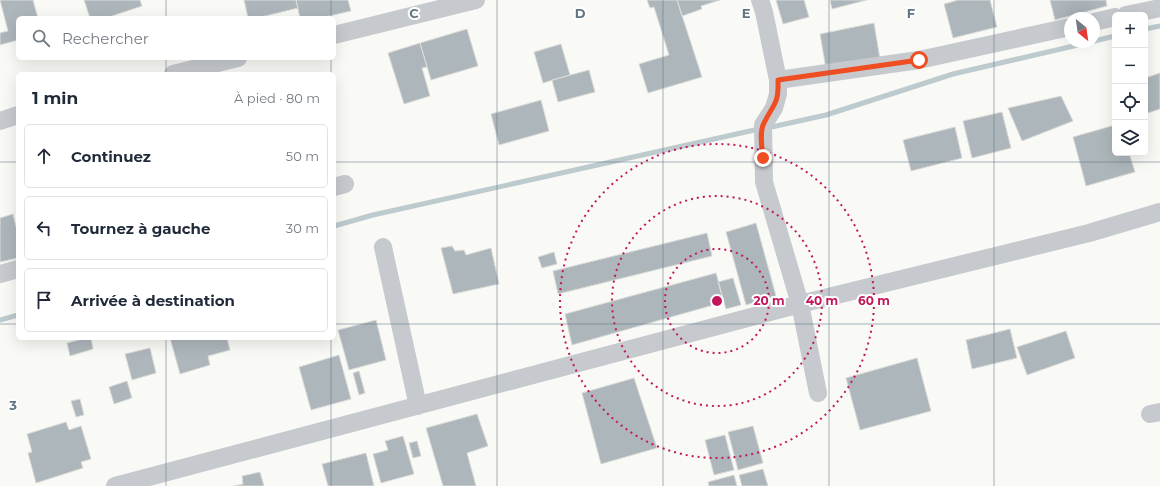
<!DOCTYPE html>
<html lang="fr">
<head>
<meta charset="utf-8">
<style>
	:root { --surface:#fff; --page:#f2f2f3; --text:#1f2937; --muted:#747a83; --line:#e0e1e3 }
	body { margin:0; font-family:Montserrat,sans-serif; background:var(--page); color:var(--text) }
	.controls { position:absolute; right:12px; top:12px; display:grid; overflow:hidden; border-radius:6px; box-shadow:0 4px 16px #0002 }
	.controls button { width:36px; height:36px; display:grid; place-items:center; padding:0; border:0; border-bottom:1px solid var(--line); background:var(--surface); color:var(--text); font:20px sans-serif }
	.compass { position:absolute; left:1064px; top:12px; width:36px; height:36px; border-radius:50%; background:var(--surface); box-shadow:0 4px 16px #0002; rotate:151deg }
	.stop { position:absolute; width:12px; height:12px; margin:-9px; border:3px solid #ee4e21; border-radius:50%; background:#fff }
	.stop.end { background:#ee4e21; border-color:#fff; box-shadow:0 1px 4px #0008 }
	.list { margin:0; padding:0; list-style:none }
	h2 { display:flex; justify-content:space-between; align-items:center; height:52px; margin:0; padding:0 16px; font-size:17px }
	h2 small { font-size:13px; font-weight:400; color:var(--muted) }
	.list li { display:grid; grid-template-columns:26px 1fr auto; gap:12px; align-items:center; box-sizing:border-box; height:64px; margin:0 8px 8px; padding:0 8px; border:1px solid var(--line); border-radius:6px }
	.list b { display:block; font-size:15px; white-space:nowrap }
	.list em { font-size:13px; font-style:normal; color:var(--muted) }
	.icon { flex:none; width:22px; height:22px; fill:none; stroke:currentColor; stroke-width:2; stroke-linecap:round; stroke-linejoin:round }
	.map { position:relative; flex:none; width:1160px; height:486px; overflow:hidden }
	.search { position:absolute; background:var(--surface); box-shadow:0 4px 16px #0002; left:16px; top:16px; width:320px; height:44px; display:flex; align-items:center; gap:10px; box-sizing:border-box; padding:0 14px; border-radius:6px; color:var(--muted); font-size:15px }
	.panel { position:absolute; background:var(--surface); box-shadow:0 4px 16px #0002; left:16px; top:72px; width:320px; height:268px; border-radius:6px }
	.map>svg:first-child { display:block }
</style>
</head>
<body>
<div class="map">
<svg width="1160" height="486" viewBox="0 0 1160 486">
	<rect width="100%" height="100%" fill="#f9f9f6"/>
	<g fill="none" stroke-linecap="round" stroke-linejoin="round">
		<!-- stream -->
		<path stroke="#bdcace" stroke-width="5" d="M 1145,29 L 1160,26
			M 1094,41 L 1115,36
			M 767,128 L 826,115 L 953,74 L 1091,42
			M 334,226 L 373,215 L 759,129
			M 0,320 L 18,315"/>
	</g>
	<!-- building -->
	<path fill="#adb6bb" stroke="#dbdbd8" d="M 0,0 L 33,0 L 38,18 L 18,18 L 18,40 L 0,45 L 0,33 L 8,31 Z
		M 84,0 L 140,0 L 142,6 L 106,18 L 90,18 Z
		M 244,0 L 296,0 L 298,8 L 257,18 L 248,18 Z
		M 296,0 L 348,0 L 351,11 L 321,18 L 300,18 Z
		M 647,0 L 677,0 L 702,77 L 648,93 L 639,64 L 669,55 L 654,7 L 650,8 Z
		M 677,0 L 720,0 L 701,6 L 702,9 L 682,16 Z
		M 776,0 L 804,0 L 809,17 L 783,24 Z
		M 830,0 L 867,0 L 832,9 Z
		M 958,0 L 990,0 L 997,27 L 953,38 L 944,4 Z
		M 1050,0 L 1106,0 L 1107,6 L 1055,20 Z
		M 874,23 L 880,59 L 826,69 L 820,34 Z
		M 467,29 L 478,66 L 431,80 L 420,43 Z
		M 420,43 L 427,67 L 422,68 L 430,96 L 404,104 L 388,53 Z
		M 561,44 L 570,75 L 543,83 L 534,52 Z
		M 589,70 L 595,92 L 558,102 L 552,80 Z
		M 1160,73 L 1160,109 L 1145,114 L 1145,78 Z
		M 1061,96 L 1073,121 L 1022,141 L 1008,108 Z
		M 541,100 L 549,131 L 499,145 L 491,114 Z
		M 1002,112 L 1011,148 L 972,158 L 963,121 Z
		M 1115,125 L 1115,153 L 1129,153 L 1135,172 L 1086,186 L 1073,137 Z
		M 955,127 L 962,158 L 911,171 L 903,140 Z
		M 13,214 L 18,235 L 18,258 L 0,262 L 0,218 Z
		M 756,223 L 776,296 L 746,305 L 726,232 Z
		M 707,233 L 712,256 L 558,294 L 553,271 Z
		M 452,246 L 455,251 L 464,250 L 466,255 L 491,248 L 499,284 L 453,294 L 441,248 Z
		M 554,252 L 557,264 L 542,268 L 538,257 Z
		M 716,273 L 724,302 L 572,345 L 565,314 Z
		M 733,278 L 741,305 L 726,309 L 718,282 Z
		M 376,320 L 386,360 L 349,370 L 338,330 Z
		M 1010,329 L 1017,358 L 972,369 L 966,340 Z
		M 1066,331 L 1075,358 L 1027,375 L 1017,347 Z
		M 86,338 L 91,338 L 93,349 L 70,356 L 67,343 Z
		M 170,338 L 227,338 L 230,350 L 208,356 L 210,365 L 180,374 Z
		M 150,348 L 156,373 L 132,380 L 125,354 Z
		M 339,355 L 351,399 L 311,410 L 299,367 Z
		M 917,358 L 931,411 L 860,430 L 846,378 Z
		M 359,371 L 365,393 L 359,395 L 353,373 Z
		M 634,378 L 657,448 L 601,464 L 582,393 Z
		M 127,381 L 132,398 L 114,404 L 109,387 Z
		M 80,399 L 84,415 L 76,417 L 71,401 Z
		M 477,414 L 488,446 L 467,453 L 476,486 L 443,486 L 426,428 Z
		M 66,422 L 69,430 L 81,426 L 91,459 L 81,462 L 83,468 L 36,483 L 28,453 L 32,452 L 27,434 Z
		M 753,426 L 763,463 L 738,470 L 728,432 Z
		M 725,435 L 734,470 L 714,475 L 705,440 Z
		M 403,436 L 414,474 L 381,483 L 373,454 L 388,450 L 385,441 Z
		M 417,441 L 421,456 L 413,458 L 409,443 Z
		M 366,453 L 374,486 L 328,486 L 322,464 Z
		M 763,469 L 768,486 L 742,486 L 739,475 Z
		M 260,472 L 264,486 L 234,486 L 243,484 L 242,476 Z
		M 734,475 L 737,486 L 709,486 L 708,482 Z"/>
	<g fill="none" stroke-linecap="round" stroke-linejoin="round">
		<!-- minor -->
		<path stroke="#c6cace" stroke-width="18" d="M 760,0 L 764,12 L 778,80 L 778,94 L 774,108 L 763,125 L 764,182 L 800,304 L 818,393
			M 1126,15 L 1160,8
			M 1094,22 L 1115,17
			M 334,35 L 476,0
			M 173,74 L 238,58
			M 778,80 L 919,60 L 1070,27
			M 0,121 L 18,115
			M 334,187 L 345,184
			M 383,247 L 418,406
			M 0,274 L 18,269
			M 1150,414 L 1160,412
			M 115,486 L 800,304 L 1089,233 L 1160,212"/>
	</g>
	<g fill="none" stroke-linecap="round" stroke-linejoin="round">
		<!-- route -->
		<path stroke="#ee4e21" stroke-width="5" d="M 763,158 C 762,148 759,132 764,123 C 773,104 779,105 778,80 L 919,60"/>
	</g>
	<!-- grid -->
	<path fill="none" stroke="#627583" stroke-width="1" stroke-opacity="0.55" d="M 166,0 L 166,18M 331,0 L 331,18M 497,0 L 497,486M 663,0 L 663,486M 829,0 L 829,486M 994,0 L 994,486M 166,58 L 166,74M 331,58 L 331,74M 0,162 L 18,162M 334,162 L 1160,162M 0,324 L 18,324M 334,324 L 1160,324M 166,338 L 166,486M 331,338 L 331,486"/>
	<!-- distance rings -->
	<g fill="none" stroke="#c2185b" stroke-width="2" stroke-dasharray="2 4">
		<circle cx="717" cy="301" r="52"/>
		<circle cx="717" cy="301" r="105"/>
		<circle cx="717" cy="301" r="157"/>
	</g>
	<g font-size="13" text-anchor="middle" font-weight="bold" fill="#627583" stroke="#fff" stroke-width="4" stroke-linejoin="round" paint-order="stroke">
		<text x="414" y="18">C</text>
		<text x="580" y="18">D</text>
		<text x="746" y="18">E</text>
		<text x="911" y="18">F</text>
		<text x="13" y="410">3</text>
	</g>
	<circle cx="717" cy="301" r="6" fill="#c2185b" stroke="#fff" stroke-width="2"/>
	<g font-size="12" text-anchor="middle" font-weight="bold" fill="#c2185b" stroke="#fff" stroke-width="4" stroke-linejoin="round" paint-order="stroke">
		<text x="769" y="305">20 m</text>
		<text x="822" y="305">40 m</text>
		<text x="874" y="305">60 m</text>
	</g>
</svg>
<div class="controls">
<button>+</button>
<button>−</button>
<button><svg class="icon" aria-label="locate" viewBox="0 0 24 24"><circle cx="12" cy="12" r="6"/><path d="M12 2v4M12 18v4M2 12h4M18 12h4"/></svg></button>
<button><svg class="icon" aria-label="layers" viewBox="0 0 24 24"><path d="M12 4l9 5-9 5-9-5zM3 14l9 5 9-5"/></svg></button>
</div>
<svg class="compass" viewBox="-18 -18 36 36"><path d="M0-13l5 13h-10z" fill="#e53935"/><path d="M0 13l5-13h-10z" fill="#747a83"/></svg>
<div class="stop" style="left:919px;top:60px"></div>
<div class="stop end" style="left:763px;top:158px"></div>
<div class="search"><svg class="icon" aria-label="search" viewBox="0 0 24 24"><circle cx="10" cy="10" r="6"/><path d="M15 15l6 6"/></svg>Rechercher</div>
<section class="panel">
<h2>1 min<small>À pied · 80 m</small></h2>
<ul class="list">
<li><svg class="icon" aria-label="ahead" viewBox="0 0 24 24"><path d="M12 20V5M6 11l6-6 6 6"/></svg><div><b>Continuez</b></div><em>50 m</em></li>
<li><svg class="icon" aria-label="left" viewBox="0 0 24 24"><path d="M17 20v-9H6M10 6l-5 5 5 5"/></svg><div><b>Tournez à gauche</b></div><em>30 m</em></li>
<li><svg class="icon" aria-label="arrive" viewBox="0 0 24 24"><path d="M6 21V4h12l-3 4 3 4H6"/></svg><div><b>Arrivée à destination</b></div></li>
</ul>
</section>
</div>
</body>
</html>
